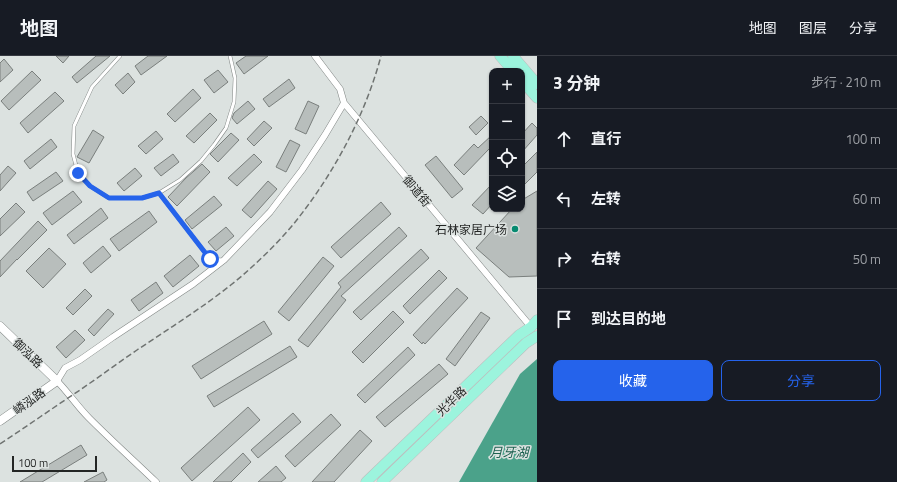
<!DOCTYPE html>
<html lang="zh">
<head>
<meta charset="utf-8">
<style>
	:root { --surface:#171b24; --page:#20242c; --text:#f1f3f6; --muted:#9ea1a6; --line:#363941; --accent:#2563eb }
	body { margin:0; font-family:"Titillium Web","Noto Sans SC",sans-serif; background:var(--page); color:var(--text) }
	.controls { position:absolute; right:12px; top:12px; display:grid; overflow:hidden; border-radius:8px; box-shadow:0 1px 3px #0004 }
	.controls button { width:36px; height:36px; display:grid; place-items:center; padding:0; border:0; border-bottom:1px solid var(--line); background:var(--surface); color:var(--text); font:20px sans-serif }
	.scale { position:absolute; left:12px; bottom:10px; width:85px; box-sizing:border-box; padding-left:4px; border:2px solid #242625; border-top:0; font-size:11px; line-height:14px; white-space:nowrap; color:#242625; -webkit-text-stroke:3px #dce2e0; paint-order:stroke }
	.stop { position:absolute; width:12px; height:12px; margin:-9px; border:3px solid #2563eb; border-radius:50%; background:#fff }
	.stop.end { background:#2563eb; border-color:#fff; box-shadow:0 1px 4px #0008 }
	.list { margin:0; padding:0; list-style:none }
	h2 { display:flex; justify-content:space-between; align-items:center; height:52px; margin:0; padding:0 16px; font-size:17px }
	h2 small { font-size:13px; font-weight:400; color:var(--muted) }
	.list li { display:grid; grid-template-columns:26px 1fr auto; gap:12px; align-items:center; box-sizing:border-box; height:60px; padding:0 16px; border-top:1px solid var(--line) }
	.list b { display:block; font-size:15px; white-space:nowrap }
	.list em { font-size:13px; font-style:normal; color:var(--muted) }
	.actions { display:flex; gap:8px; padding:12px 16px }
	.actions a { flex:1; padding:9px 0; border:1px solid var(--accent); border-radius:8px; text-align:center; font-size:14px; color:var(--accent) }
	.actions .main { background:var(--accent); color:#fff }
	.icon { flex:none; width:22px; height:22px; fill:none; stroke:currentColor; stroke-width:2; stroke-linecap:round; stroke-linejoin:round }
	.map { position:relative; flex:none; width:537px; height:426px; overflow:hidden }
	header { display:flex; align-items:center; gap:24px; box-sizing:border-box; height:56px; padding:0 20px; background:var(--surface); border-bottom:1px solid var(--line) }
	header strong { font-size:19px }
	nav { display:flex; gap:22px; margin-inline-start:auto; font-size:14px }
	main { display:flex }
	aside { flex:1; background:var(--surface) }
	.map>svg:first-child { display:block }
</style>
</head>
<body>
<header>
<strong>地图</strong>
<nav><a>地图</a><a>图层</a><a>分享</a></nav>
</header>
<main>
<div class="map">
<svg width="537" height="426" viewBox="0 0 537 426">
	<rect width="100%" height="100%" fill="#dce2e0"/>
	<!-- water -->
	<path fill="#4ba28a" d="M 537,303 L 537,426 L 459,426 L 520,318 Z"/>
	<!-- building -->
	<path fill="#b8bebc" stroke="#7a7f7d" d="M 56,0 L 69,0 L 63,7 Z
		M 96,0 L 110,0 L 77,27 L 72,21 Z
		M 148,0 L 167,0 L 141,19 L 135,10 Z
		M 246,0 L 268,0 L 244,18 L 236,7 Z
		M 4,3 L 13,14 L 0,26 L 0,7 Z
		M 218,14 L 228,26 L 214,37 L 204,24 Z
		M 32,15 L 41,24 L 9,54 L 1,45 Z
		M 128,17 L 135,26 L 123,38 L 115,29 Z
		M 289,23 L 295,32 L 269,51 L 263,43 Z
		M 193,33 L 201,42 L 175,66 L 167,58 Z
		M 55,36 L 64,45 L 28,77 L 20,67 Z
		M 248,45 L 255,53 L 237,68 L 232,62 L 234,57 Z
		M 308,45 L 319,50 L 306,78 L 295,73 Z
		M 210,57 L 217,64 L 194,87 L 186,80 Z
		M 481,60 L 488,67 L 476,79 L 469,71 Z
		M 264,65 L 272,72 L 254,90 L 247,83 Z
		M 532,67 L 537,72 L 537,79 L 522,96 L 522,78 Z
		M 93,74 L 104,81 L 89,107 L 77,101 Z
		M 156,75 L 163,83 L 146,98 L 138,90 Z
		M 231,77 L 239,84 L 218,106 L 210,98 Z
		M 492,79 L 492,96 L 489,93 L 464,119 L 454,109 L 474,88 L 478,92 Z
		M 51,83 L 57,91 L 30,113 L 24,105 Z
		M 290,84 L 300,89 L 286,116 L 276,111 Z
		M 537,96 L 537,116 L 525,128 L 522,125 L 522,111 Z
		M 173,98 L 179,106 L 161,120 L 154,112 Z
		M 254,98 L 262,106 L 237,130 L 228,122 Z
		M 436,100 L 463,133 L 452,142 L 425,109 Z
		M 202,108 L 210,116 L 177,150 L 168,141 L 186,122 Z
		M 8,110 L 16,117 L 0,135 L 0,119 Z
		M 135,112 L 142,120 L 124,135 L 117,127 Z
		M 56,116 L 63,125 L 33,145 L 27,136 Z
		M 268,125 L 277,133 L 251,162 L 242,154 Z
		M 492,128 L 492,148 L 483,158 L 472,149 Z
		M 73,135 L 82,146 L 52,169 L 43,157 Z
		M 537,135 L 537,220 L 509,221 L 476,192 L 512,153 L 522,153 L 522,144 Z
		M 214,140 L 222,149 L 192,173 L 185,164 Z
		M 381,146 L 391,158 L 341,202 L 331,191 Z
		M 16,147 L 25,156 L 0,180 L 0,163 Z
		M 101,152 L 108,162 L 74,188 L 67,179 Z
		M 149,155 L 157,166 L 119,195 L 110,183 Z
		M 38,165 L 47,174 L 17,204 L 17,203 L 0,221 L 0,205 Z
		M 226,171 L 234,180 L 216,195 L 208,186 Z
		M 399,171 L 407,180 L 341,240 L 346,244 L 308,291 L 298,284 L 341,231 L 338,227 Z
		M 103,190 L 111,200 L 91,217 L 83,207 Z
		M 49,192 L 66,208 L 43,232 L 26,215 Z
		M 421,193 L 429,202 L 361,264 L 353,256 Z
		M 190,199 L 199,210 L 173,231 L 164,220 Z
		M 323,201 L 334,210 L 289,265 L 278,256 Z
		M 439,214 L 447,222 L 410,258 L 403,250 Z
		M 156,226 L 163,237 L 139,255 L 131,244 Z
		M 457,232 L 468,242 L 425,288 L 423,286 L 422,288 L 413,279 Z
		M 85,233 L 92,240 L 73,259 L 66,252 Z
		M 108,253 L 114,258 L 94,280 L 88,274 Z
		M 393,255 L 404,266 L 363,307 L 352,296 Z
		M 481,256 L 490,262 L 455,310 L 446,303 Z
		M 264,265 L 272,278 L 201,323 L 192,310 Z
		M 75,274 L 85,284 L 66,302 L 56,291 Z
		M 290,290 L 297,301 L 214,351 L 207,340 Z
		M 408,291 L 415,299 L 365,347 L 357,339 Z
		M 439,308 L 448,318 L 385,371 L 376,361 Z
		M 248,351 L 260,364 L 192,425 L 181,412 Z
		M 293,357 L 301,366 L 258,402 L 251,394 Z
		M 331,358 L 341,369 L 295,411 L 285,400 Z
		M 360,374 L 372,385 L 334,426 L 312,426 Z
		M 81,389 L 87,399 L 42,426 L 20,426 Z
		M 243,397 L 251,406 L 231,426 L 213,426 Z
		M 276,410 L 286,422 L 281,426 L 258,426 Z
		M 103,416 L 107,424 L 104,426 L 84,426 Z"/>
	<g fill="none" stroke-linecap="round" stroke-linejoin="round">
		<!-- service casing -->
		<g stroke="#828785" stroke-width="4">
			<path id="service" d="M 120,0 L 92,31 L 74,70 L 73,98 L 78,117 L 90,130 L 109,142 L 142,142 L 159,137 L 180,124 L 201,105 L 214,89 L 226,72 L 234,46 L 235,22 L 230,0
				M 159,137 L 210,203 L 223,204"/>
		</g>
		<!-- minor casing -->
		<g stroke="#828785" stroke-width="7">
			<path id="minor" d="M 344,47 L 531,271
				M 156,426 C 134,405 111,384 89,362 C 77,350 68,336 57,325 L 65,312 L 80,304 L 113,281 L 193,228 L 224,204 L 270,156 L 302,114 L 325,79 L 344,47 L 340,33 L 315,0"/>
		</g>
		<!-- tertiary casing -->
		<g stroke="#828785" stroke-width="9">
			<path id="tertiary" d="M 0,270 L 57,325 L 0,365"/>
		</g>
		<!-- primary casing -->
		<g stroke="#bdbebe" stroke-width="11">
			<path id="primary" d="M 500,0 L 513,15
				M 513,0 L 537,28
				M 522,25 L 537,42
				M 366,426 L 519,279 L 531,271 L 537,264
				M 382,426 L 526,287 L 537,280"/>
		</g>
		<!-- service -->
		<use href="#service" stroke="#fff" stroke-width="3"/>
		<!-- minor -->
		<use href="#minor" stroke="#fff" stroke-width="6"/>
		<!-- tertiary -->
		<use href="#tertiary" stroke="#fff" stroke-width="8"/>
		<!-- primary -->
		<use href="#primary" stroke="#9cf4dd" stroke-width="10"/>
		<!-- rail -->
		<path stroke="#6f7371" stroke-width="1.5" stroke-dasharray="6 3" stroke-linecap="butt" d="M 0,388 C 27,370 53,352 80,334 C 99,321 118,307 137,294 C 173,270 210,247 243,219 C 261,203 280,185 296,165 C 334,117 365,60 381,0"/>
	</g>
	<g fill="none" stroke-linecap="round" stroke-linejoin="round">
		<!-- route -->
		<path stroke="#2563eb" stroke-width="5" d="M 78,117 L 90,130 L 109,142 L 142,142 L 159,137 L 210,203"/>
	</g>
	<!-- markers -->
	<circle fill="#068a70" stroke="#dce2e0" stroke-width="1.5" cx="515" cy="173" r="4"/>
	<g text-anchor="middle" dominant-baseline="central" stroke-width="3" stroke-linejoin="round" paint-order="stroke">
		<!-- street labels -->
		<g font-size="12" fill="#242625" stroke="#dce2e0">
			<text transform="translate(417 135) rotate(50)">御道街</text>
			<text transform="translate(28 297) rotate(44)">御泓路</text>
			<text transform="translate(29 345) rotate(-35)">嶙泓路</text>
			<text transform="translate(451 345) rotate(-44)">光华路</text>
		</g>
		<!-- poi labels -->
		<g font-size="12" fill="#242625" stroke="#dce2e0" text-anchor="end">
			<text x="507" y="173">石林家居广场</text>
		</g>
		<!-- water labels -->
		<g font-size="13" font-style="italic" fill="#1d6150" stroke="#dce2e0">
			<text x="509" y="396">月牙湖</text>
		</g>
	</g>
</svg>
<div class="controls">
<button>+</button>
<button>−</button>
<button><svg class="icon" aria-label="locate" viewBox="0 0 24 24"><circle cx="12" cy="12" r="6"/><path d="M12 2v4M12 18v4M2 12h4M18 12h4"/></svg></button>
<button><svg class="icon" aria-label="layers" viewBox="0 0 24 24"><path d="M12 4l9 5-9 5-9-5zM3 14l9 5 9-5"/></svg></button>
</div>
<div class="scale">100 m</div>
<div class="stop" style="left:210px;top:203px"></div>
<div class="stop end" style="left:78px;top:117px"></div>
</div>
<aside>
<h2>3 分钟<small>步行 · 210 m</small></h2>
<ul class="list">
<li><svg class="icon" aria-label="ahead" viewBox="0 0 24 24"><path d="M12 20V5M6 11l6-6 6 6"/></svg><div><b>直行</b></div><em>100 m</em></li>
<li><svg class="icon" aria-label="left" viewBox="0 0 24 24"><path d="M17 20v-9H6M10 6l-5 5 5 5"/></svg><div><b>左转</b></div><em>60 m</em></li>
<li><svg class="icon" aria-label="right" viewBox="0 0 24 24"><path d="M7 20v-9h11M14 6l5 5-5 5"/></svg><div><b>右转</b></div><em>50 m</em></li>
<li><svg class="icon" aria-label="arrive" viewBox="0 0 24 24"><path d="M6 21V4h12l-3 4 3 4H6"/></svg><div><b>到达目的地</b></div></li>
</ul>
<div class="actions"><a class="main">收藏</a><a>分享</a></div>
</aside>
</main>
</body>
</html>
